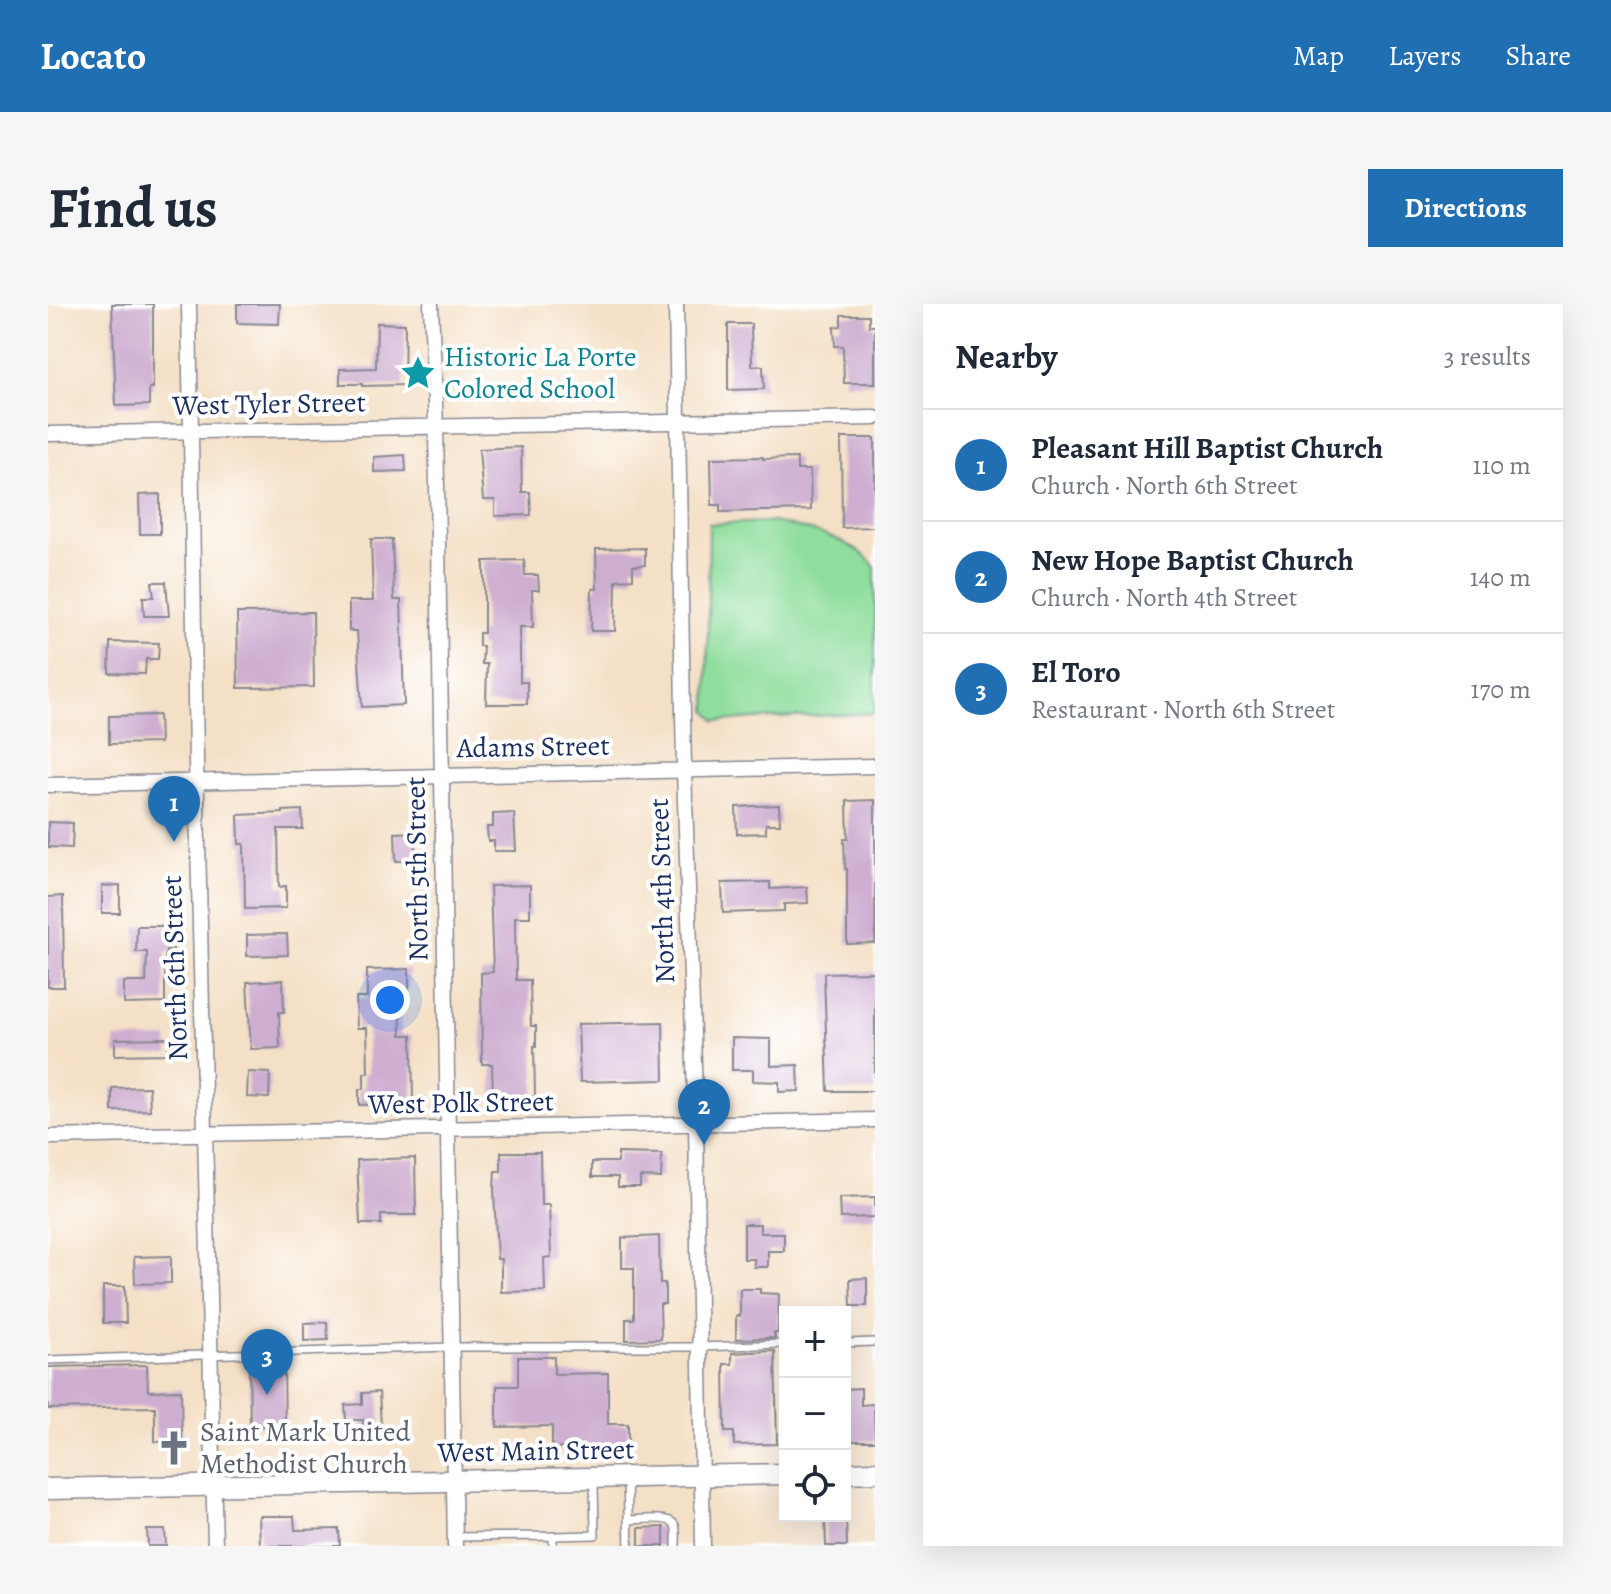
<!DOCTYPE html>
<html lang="en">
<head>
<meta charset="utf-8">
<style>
	:root { --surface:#fff; --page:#f6f6f7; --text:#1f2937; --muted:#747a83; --line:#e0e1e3; --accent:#1f6fb2 }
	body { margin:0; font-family:Alegreya,serif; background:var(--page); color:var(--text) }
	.controls { position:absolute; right:24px; bottom:24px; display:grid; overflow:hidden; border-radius:0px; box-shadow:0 8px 32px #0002 }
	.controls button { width:72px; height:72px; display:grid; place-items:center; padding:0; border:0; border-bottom:2px solid var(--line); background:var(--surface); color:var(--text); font:40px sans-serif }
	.you { position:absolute; left:342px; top:696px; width:28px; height:28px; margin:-20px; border:6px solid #fff; border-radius:50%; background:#1a73e8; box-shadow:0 0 0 12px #1a73e833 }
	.badge { display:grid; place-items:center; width:52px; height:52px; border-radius:50%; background:var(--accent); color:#fff; font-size:26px; font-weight:700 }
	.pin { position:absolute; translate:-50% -66px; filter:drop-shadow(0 2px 4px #0008) }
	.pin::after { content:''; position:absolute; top:42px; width:28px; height:24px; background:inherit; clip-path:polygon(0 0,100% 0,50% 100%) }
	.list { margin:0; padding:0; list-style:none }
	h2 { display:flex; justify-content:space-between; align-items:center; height:104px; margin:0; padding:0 32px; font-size:34px }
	h2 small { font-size:26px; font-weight:400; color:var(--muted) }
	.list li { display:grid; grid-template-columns:52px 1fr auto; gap:24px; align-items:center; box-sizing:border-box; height:112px; padding:0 32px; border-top:2px solid var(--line) }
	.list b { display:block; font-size:30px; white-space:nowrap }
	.list p { margin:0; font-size:26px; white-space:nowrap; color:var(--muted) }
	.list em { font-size:26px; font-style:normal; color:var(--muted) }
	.icon { flex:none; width:44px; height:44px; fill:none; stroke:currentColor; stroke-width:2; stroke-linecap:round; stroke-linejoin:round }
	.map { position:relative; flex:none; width:827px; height:1242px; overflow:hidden; border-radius:0px }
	header { display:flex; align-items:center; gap:48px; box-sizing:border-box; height:112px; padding:0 40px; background:var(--accent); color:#fff }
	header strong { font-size:38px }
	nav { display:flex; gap:44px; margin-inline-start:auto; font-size:28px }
	.intro { display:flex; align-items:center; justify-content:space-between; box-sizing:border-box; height:192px; padding:0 48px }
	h1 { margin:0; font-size:56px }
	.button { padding:20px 36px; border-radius:0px; background:var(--accent); color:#fff; font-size:28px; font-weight:700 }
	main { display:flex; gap:48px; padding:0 48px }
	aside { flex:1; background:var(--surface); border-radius:0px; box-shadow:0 8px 32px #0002 }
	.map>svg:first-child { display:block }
</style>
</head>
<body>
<header>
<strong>Locato</strong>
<nav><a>Map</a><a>Layers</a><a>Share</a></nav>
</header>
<div class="intro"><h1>Find us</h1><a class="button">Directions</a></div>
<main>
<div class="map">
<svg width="827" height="1242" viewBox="0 0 827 1242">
	<rect width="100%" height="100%" fill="#fff"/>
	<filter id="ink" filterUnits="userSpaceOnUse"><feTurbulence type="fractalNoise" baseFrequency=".0125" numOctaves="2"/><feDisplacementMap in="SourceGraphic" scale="16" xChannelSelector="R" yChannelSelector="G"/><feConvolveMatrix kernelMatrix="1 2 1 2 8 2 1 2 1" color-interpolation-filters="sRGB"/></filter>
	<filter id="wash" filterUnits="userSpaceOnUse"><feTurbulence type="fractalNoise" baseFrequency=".006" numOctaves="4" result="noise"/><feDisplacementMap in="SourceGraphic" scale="32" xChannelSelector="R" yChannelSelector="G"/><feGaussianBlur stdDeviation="1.8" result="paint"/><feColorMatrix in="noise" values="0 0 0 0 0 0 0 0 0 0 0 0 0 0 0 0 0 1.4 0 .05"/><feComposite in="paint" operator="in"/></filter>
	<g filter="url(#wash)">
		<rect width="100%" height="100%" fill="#f4e0c6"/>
		<!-- pitch -->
		<path fill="#8fde9d" stroke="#55867e" stroke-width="2" d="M 725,218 C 759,225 805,234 827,263 L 827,409 L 668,417 L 659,407 L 661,220 Z"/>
		<g id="blocks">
			<!-- building -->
			<path fill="#cdadd0" d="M 64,0 L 105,0 L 105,84 L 101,84 L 101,101 L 68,102 Z
				M 189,0 L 232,0 L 231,20 L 189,19 Z
				M 793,11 L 821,11 L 821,22 L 827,22 L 827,79 L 796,79 L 795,42 L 787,42 L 786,23 L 793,22 Z
				M 329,19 L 357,20 L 356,81 L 314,82 L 314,80 L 292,80 L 292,65 L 328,64 Z
				M 680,20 L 703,20 L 704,62 L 715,62 L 716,85 L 680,86 Z
				M 793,134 L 827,134 L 827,223 L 794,224 Z
				M 473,143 L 474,188 L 482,188 L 483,211 L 447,212 L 447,196 L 435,196 L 431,145 Z
				M 357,151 L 358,167 L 326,168 L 326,153 Z
				M 715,153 L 715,155 L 749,154 L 749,166 L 762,166 L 763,206 L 672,208 L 672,201 L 664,201 L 663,154 Z
				M 112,190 L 112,230 L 92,230 L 91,191 Z
				M 323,235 L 344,235 L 346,296 L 353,296 L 356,401 L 314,403 L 309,327 L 301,327 L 301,297 L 325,297 Z
				M 597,244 L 597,261 L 585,262 L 585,275 L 568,276 L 567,327 L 543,327 L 544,285 L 549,285 L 548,245 Z
				M 476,256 L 477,271 L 490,271 L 491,286 L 484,286 L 485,323 L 472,323 L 472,378 L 479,378 L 479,400 L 438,400 L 439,360 L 434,360 L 435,342 L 431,342 L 431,329 L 436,329 L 436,257 Z
				M 104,278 L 118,278 L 121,312 L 96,312 L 95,293 L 106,293 Z
				M 265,308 L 266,383 L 190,384 L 189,309 Z
				M 62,338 L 111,339 L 110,355 L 98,355 L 97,370 L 61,369 Z
				M 111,411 L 112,439 L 61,440 L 61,412 Z
				M 827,496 L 827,639 L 799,640 L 799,565 L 797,565 L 796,535 L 800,535 L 799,497 Z
				M 731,501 L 732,520 L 718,520 L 718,529 L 689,530 L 688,503 Z
				M 254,506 L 255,525 L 230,525 L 231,583 L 238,582 L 238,604 L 197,605 L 196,540 L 191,540 L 190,511 L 235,509 L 235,507 Z
				M 466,509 L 468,547 L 446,547 L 446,537 L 440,537 L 439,523 L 445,523 L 445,510 Z
				M 0,518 L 25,519 L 24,544 L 0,543 Z
				M 367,528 L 368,557 L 348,557 L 347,529 Z
				M 722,578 L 722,585 L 759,583 L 760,599 L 736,600 L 736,607 L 675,609 L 674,579 Z
				M 72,581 L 72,609 L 54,609 L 54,582 Z
				M 482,581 L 482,613 L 467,613 L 468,676 L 482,676 L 483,722 L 488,722 L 488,742 L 486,742 L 487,792 L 445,793 L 444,760 L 434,760 L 433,669 L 445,668 L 442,582 Z
				M 15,592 L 16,683 L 0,683 L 0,593 Z
				M 89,622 L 125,622 L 125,647 L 118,647 L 117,655 L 117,699 L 76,700 L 76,678 L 98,678 L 99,648 L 88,648 Z
				M 239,630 L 240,651 L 199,652 L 199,631 Z
				M 361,665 L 361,686 L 352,686 L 353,731 L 364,731 L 365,800 L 311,801 L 311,785 L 316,785 L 316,769 L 320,769 L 319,724 L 309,724 L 308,694 L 319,694 L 319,666 Z
				M 827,668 L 827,787 L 780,787 L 776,669 Z
				M 235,676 L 236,708 L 231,708 L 232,744 L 203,745 L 199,678 Z
				M 615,718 L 616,776 L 532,778 L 530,720 Z
				M 120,734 L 121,750 L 67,751 L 67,735 Z
				M 684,734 L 723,735 L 723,762 L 750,761 L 751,787 L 731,788 L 731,778 L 705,777 L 705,766 L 684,766 Z
				M 200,768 L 222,769 L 221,794 L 199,793 Z
				M 101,783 L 102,806 L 64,807 L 64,784 Z
				M 453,848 L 492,848 L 493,901 L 501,901 L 503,953 L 496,954 L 497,987 L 453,988 L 453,955 L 449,955 L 446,886 L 447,867 L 453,867 Z
				M 570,849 L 614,850 L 613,874 L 592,873 L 592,883 L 570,883 L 570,873 L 544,873 L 544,858 L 570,858 Z
				M 367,854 L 368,911 L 333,911 L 333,920 L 312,920 L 309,856 Z
				M 827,893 L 827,913 L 792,914 L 791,894 Z
				M 696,920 L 712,920 L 712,929 L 736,929 L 736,947 L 720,947 L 720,963 L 706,963 L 706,955 L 696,955 Z
				M 611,932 L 612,979 L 617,979 L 617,1000 L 612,1000 L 613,1035 L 578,1036 L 578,1015 L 586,1015 L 586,964 L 574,964 L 574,934 Z
				M 123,952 L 123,979 L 87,980 L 86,953 Z
				M 819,974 L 819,1002 L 803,1002 L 802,975 Z
				M 55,982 L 77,982 L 78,1019 L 55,1019 Z
				M 692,985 L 712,985 L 712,989 L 731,990 L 730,1029 L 726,1029 L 727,1034 L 688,1035 L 688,1012 L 692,1012 Z
				M 279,1018 L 280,1036 L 256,1037 L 256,1019 Z
				M 727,1047 L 729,1140 L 686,1141 L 686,1128 L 677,1128 L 676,1060 L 684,1060 L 684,1049 Z
				M 470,1053 L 506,1053 L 506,1070 L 560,1069 L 560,1120 L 580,1120 L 580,1143 L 504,1144 L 504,1122 L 449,1123 L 449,1082 L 470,1082 Z
				M 236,1060 L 237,1122 L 202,1122 L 201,1061 Z
				M 99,1061 L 100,1087 L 133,1086 L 134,1137 L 107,1138 L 107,1103 L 0,1105 L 0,1063 Z
				M 813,1084 L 813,1101 L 826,1100 L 827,1137 L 797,1137 L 797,1085 Z
				M 331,1088 L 334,1139 L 316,1140 L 315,1116 L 298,1116 L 297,1101 L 314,1100 L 314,1089 Z
				M 211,1212 L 246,1212 L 247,1226 L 291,1225 L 292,1242 L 212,1242 Z
				M 777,1212 L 798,1212 L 799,1242 L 778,1242 Z
				M 616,1223 L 616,1242 L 591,1242 L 591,1224 Z
				M 99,1226 L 117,1226 L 118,1242 L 100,1242 Z"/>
		</g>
	</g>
	<g filter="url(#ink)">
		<use href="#blocks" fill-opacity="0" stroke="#888892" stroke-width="2"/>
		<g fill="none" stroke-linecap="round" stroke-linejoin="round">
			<!-- lane casing -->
			<g stroke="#888892" stroke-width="10">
				<path id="lane" d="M 797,1039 L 827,1038
					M 0,1056 L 403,1043 L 651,1043 L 737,1040
					M 579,1176 L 581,1242
					M 580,1216 C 591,1216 622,1211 627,1221 C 629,1226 628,1236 628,1242
					M 407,1233 L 505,1232
					M 505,1242 L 505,1232 L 547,1231 L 546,1177"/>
			</g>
			<!-- street casing -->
			<g stroke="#888892" stroke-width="17">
				<path id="street" d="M 141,0 L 148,456 L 167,1242
					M 383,0 L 388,123 L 407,1242
					M 628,0 L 636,466 L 648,820 L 655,1242
					M 0,130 L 827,114
					M 0,481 L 827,462
					M 0,833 L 827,816"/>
			</g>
			<!-- secondary casing -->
			<g stroke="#888892" stroke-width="23">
				<path id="secondary" d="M 797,1169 L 827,1168
					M 0,1185 L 737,1170"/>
			</g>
			<!-- lane -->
			<use href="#lane" stroke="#fff" stroke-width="7"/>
			<!-- street -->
			<use href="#street" stroke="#fff" stroke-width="14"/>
			<!-- secondary -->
			<use href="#secondary" stroke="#fff" stroke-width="20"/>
		</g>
	</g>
	<!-- icons -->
	<defs>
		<g id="sight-bare" transform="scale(2.76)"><path d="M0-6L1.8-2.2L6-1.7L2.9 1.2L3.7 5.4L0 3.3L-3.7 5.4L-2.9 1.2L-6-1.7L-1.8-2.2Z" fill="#0f9aa8" stroke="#fff" stroke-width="2.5" paint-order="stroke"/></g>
		<g id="church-bare" transform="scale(2.76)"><path d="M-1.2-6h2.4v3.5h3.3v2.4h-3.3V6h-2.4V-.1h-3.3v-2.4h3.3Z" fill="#6b7280" stroke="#fff" stroke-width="2.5" paint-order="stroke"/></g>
	</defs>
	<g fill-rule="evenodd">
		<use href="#sight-bare" x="370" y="69"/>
		<use href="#church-bare" x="126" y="1144"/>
	</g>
	<g text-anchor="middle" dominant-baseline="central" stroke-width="8" stroke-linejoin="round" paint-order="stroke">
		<!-- culture labels -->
		<g font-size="28" fill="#0d838f" stroke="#fff" text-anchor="start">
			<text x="396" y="53">Historic La Porte<tspan x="396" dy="32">Colored School</tspan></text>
		</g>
		<!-- street labels -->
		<g font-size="28" fill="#1b2f5e" stroke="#fff">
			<text transform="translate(221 100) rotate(-1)">West Tyler Street</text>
			<text transform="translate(485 443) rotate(-1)">Adams Street</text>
			<text transform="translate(369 565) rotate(-91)">North 5th Street</text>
			<text transform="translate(614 587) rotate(-92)">North 4th Street</text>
			<text transform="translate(127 664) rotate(-92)">North 6th Street</text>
			<text transform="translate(413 799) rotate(-1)">West Polk Street</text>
			<text transform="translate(488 1147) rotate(-1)">West Main Street</text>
		</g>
		<!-- worship labels -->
		<g font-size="28" fill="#5b616d" stroke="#fff" text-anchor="start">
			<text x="152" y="1128">Saint Mark United<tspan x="152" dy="32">Methodist Church</tspan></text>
		</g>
	</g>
</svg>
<div class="controls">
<button>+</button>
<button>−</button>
<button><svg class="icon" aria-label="locate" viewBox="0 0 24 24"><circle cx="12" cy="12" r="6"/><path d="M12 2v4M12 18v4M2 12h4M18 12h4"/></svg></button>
</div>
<div class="you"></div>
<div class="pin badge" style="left:126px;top:538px">1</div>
<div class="pin badge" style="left:656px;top:841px">2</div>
<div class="pin badge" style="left:219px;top:1091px">3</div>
</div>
<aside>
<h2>Nearby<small>3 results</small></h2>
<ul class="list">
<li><span class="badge">1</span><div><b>Pleasant Hill Baptist Church</b><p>Church · North 6th Street</p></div><em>110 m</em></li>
<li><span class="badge">2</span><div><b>New Hope Baptist Church</b><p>Church · North 4th Street</p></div><em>140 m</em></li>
<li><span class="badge">3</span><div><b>El Toro</b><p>Restaurant · North 6th Street</p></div><em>170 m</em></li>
</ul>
</aside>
</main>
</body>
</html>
